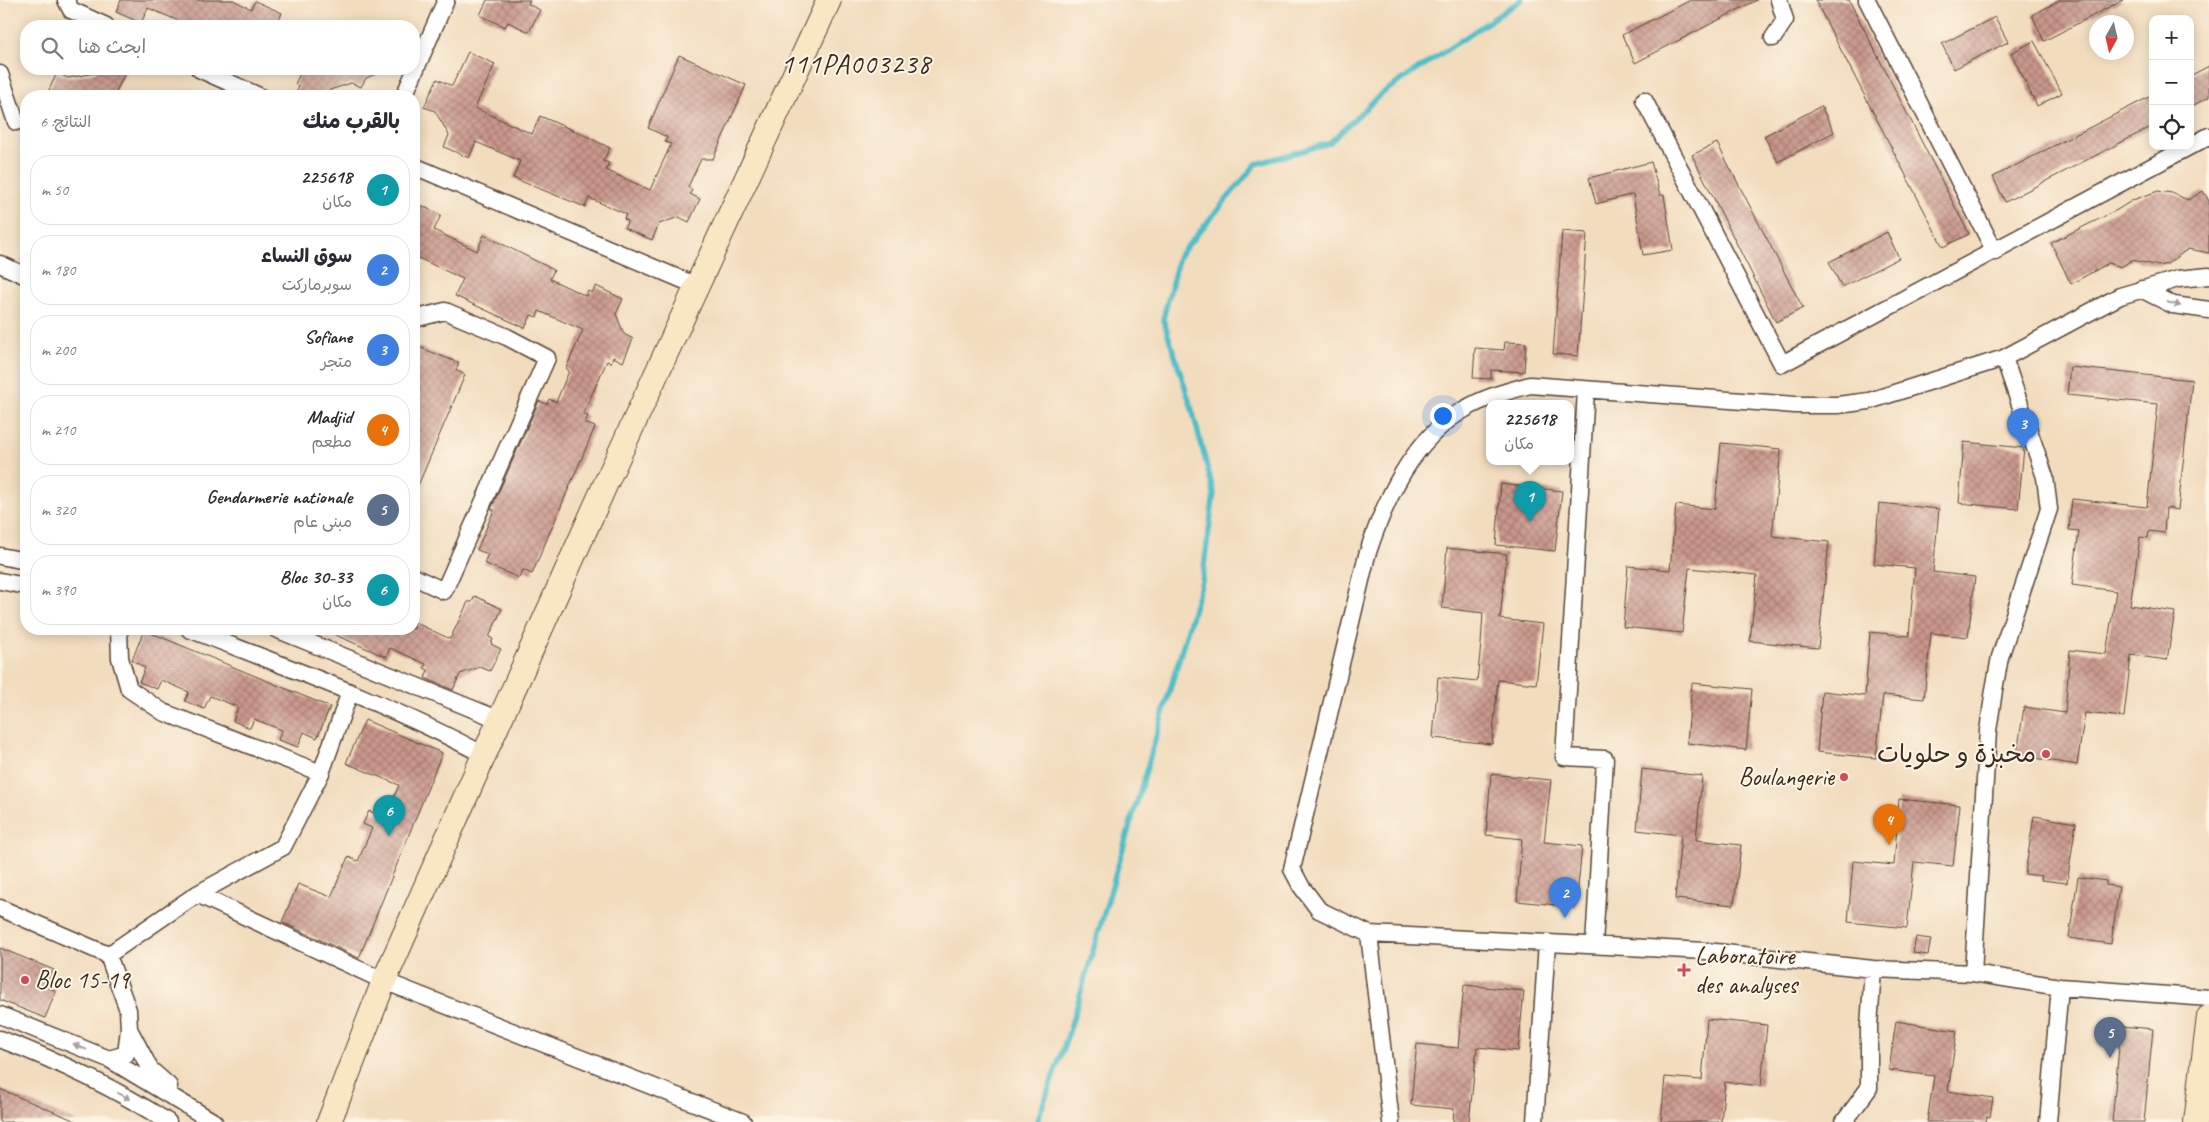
<!DOCTYPE html>
<html lang="ar">
<head>
<meta charset="utf-8">
<style>
	:root { --surface:#fff; --page:#f7f7f7; --text:#2b2b33; --muted:#7c7c81; --line:#e1e1e2; --accent:#db2777 }
	body { margin:0; font-family:Caveat,"Playpen Sans Arabic",sans-serif; background:var(--page); color:var(--text); direction:rtl }
	.controls { position:absolute; right:15px; top:15px; display:grid; overflow:hidden; border-radius:10px; box-shadow:0 2px 12px #0003 }
	.controls button { width:45px; height:45px; display:grid; place-items:center; padding:0; border:0; border-bottom:1px solid var(--line); background:var(--surface); color:var(--text); font:25px sans-serif }
	.compass { position:absolute; left:2089px; top:15px; width:45px; height:45px; border-radius:50%; background:var(--surface); box-shadow:0 2px 12px #0003; rotate:188deg }
	.you { position:absolute; left:1442px; top:415px; width:18px; height:18px; margin:-12px; border:4px solid #fff; border-radius:50%; background:#1a73e8; box-shadow:0 0 0 8px #1a73e833 }
	.badge { display:grid; place-items:center; width:32px; height:32px; border-radius:50%; background:var(--accent); color:#fff; font-size:16px; font-weight:700 }
	.pin { position:absolute; translate:-50% -41px; filter:drop-shadow(0 1px 2px #0008) }
	.pin::after { content:''; position:absolute; top:26px; width:18px; height:15px; background:inherit; clip-path:polygon(0 0,100% 0,50% 100%) }
	.popup { position:absolute; left:1486px; top:400px; width:88px; height:65px; box-sizing:border-box; display:grid; place-content:center; border-radius:10px; background:var(--surface); filter:drop-shadow(0 1px 4px #0005); font-size:16px; white-space:nowrap; color:var(--muted) }
	.popup b { font-size:19px; color:var(--text) }
	.popup::after { content:''; position:absolute; left:50%; top:100%; margin-left:-10px; border:10px solid transparent; border-top-color:var(--surface) }
	.list { margin:0; padding:0; list-style:none }
	h2 { display:flex; justify-content:space-between; align-items:center; height:65px; margin:0; padding:0 20px; font-size:21px }
	h2 small { font-size:16px; font-weight:400; color:var(--muted) }
	.list li { display:grid; grid-template-columns:32px 1fr auto; gap:15px; align-items:center; box-sizing:border-box; height:70px; margin:0 10px 10px; padding:0 10px; border:1px solid var(--line); border-radius:20px }
	.list b { display:block; font-size:19px; white-space:nowrap }
	.list p { margin:0; font-size:16px; white-space:nowrap; color:var(--muted) }
	.list em { font-size:16px; font-style:normal; color:var(--muted) }
	.icon { flex:none; width:28px; height:28px; fill:none; stroke:currentColor; stroke-width:2; stroke-linecap:round; stroke-linejoin:round }
	.map { position:relative; flex:none; width:2209px; height:1122px; overflow:hidden; direction:ltr }
	.search { position:absolute; background:var(--surface); box-shadow:0 2px 12px #0003; left:20px; top:20px; width:400px; height:55px; display:flex; align-items:center; gap:12px; box-sizing:border-box; padding:0 18px; border-radius:20px; color:var(--muted); font-size:19px }
	.panel { position:absolute; background:var(--surface); box-shadow:0 2px 12px #0003; left:20px; top:90px; width:400px; height:545px; border-radius:20px; direction:rtl }
	.map>svg:first-child { display:block }
</style>
</head>
<body>
<div class="map">
<svg width="2209" height="1122" viewBox="0 0 2209 1122">
	<defs>
		<pattern id="building-cross-hatch" width="8" height="8" patternUnits="userSpaceOnUse" patternTransform="scale(1.25)"><rect width="8" height="8" fill="#ca978d"/><path d="M0 0l8 8M0 8l8-8" fill="none" stroke="#a57b73"/></pattern>
	</defs>
	<rect width="100%" height="100%" fill="#fcf5e5"/>
	<filter id="ink" filterUnits="userSpaceOnUse"><feTurbulence type="fractalNoise" baseFrequency=".02" numOctaves="2"/><feDisplacementMap in="SourceGraphic" scale="10" xChannelSelector="R" yChannelSelector="G"/><feConvolveMatrix kernelMatrix="1 2 1 2 8 2 1 2 1" color-interpolation-filters="sRGB"/></filter>
	<filter id="wash" filterUnits="userSpaceOnUse"><feTurbulence type="fractalNoise" baseFrequency=".0096" numOctaves="4" result="noise"/><feDisplacementMap in="SourceGraphic" scale="20" xChannelSelector="R" yChannelSelector="G"/><feGaussianBlur stdDeviation="1.12" result="paint"/><feColorMatrix in="noise" values="0 0 0 0 0 0 0 0 0 0 0 0 0 0 0 0 0 1.4 0 .05"/><feComposite in="paint" operator="in"/></filter>
	<g filter="url(#wash)">
		<rect width="100%" height="100%" fill="#f2dcbe"/>
		<g fill="none" stroke-linecap="round" stroke-linejoin="round">
			<!-- stream -->
			<path stroke="#50bec7" stroke-width="5.5" d="M 1037,1122 L 1069,1032 L 1202,581 L 1214,493 L 1192,409 L 1163,319 L 1179,256 L 1256,164 L 1329,143 L 1381,94 L 1521,0"/>
		</g>
		<g id="blocks">
			<!-- building -->
			<path fill="url(#building-cross-hatch)" d="M 121,0 L 233,0 L 251,9 L 255,1 L 282,13 L 277,24 L 282,26 L 191,26 L 148,8 L 141,23 L 116,12 Z
				M 487,0 L 530,0 L 528,4 L 540,10 L 529,32 L 508,22 L 505,27 L 480,15 Z
				M 1691,0 L 1757,0 L 1635,63 L 1622,35 Z
				M 1815,0 L 1849,0 L 1969,234 L 1943,247 Z
				M 2061,0 L 2123,0 L 2044,41 L 2032,15 Z
				M 1995,17 L 2008,42 L 1954,69 L 1942,44 Z
				M 2034,41 L 2062,93 L 2037,106 L 2011,53 Z
				M 468,52 L 495,64 L 475,108 L 532,134 L 540,116 L 584,135 L 610,148 L 603,161 L 609,163 L 606,170 L 650,190 L 671,144 L 665,142 L 667,137 L 648,128 L 679,55 L 746,85 L 713,159 L 701,159 L 688,187 L 692,190 L 690,194 L 700,199 L 689,222 L 679,217 L 659,224 L 652,240 L 624,228 L 628,221 L 624,219 L 626,214 L 589,198 L 585,207 L 513,178 L 520,161 L 476,142 L 469,158 L 444,147 L 449,135 L 435,111 L 424,107 L 437,79 L 452,86 Z
				M 2209,66 L 2209,97 L 2190,107 L 2190,76 Z
				M 97,69 L 116,69 L 125,73 L 114,96 L 46,96 L 57,73 L 68,78 L 95,73 Z
				M 302,69 L 384,69 L 384,71 L 366,78 L 361,87 L 351,83 L 330,90 L 328,96 L 295,96 L 299,86 L 295,84 Z
				M 2153,95 L 2153,126 L 2005,202 L 1993,177 Z
				M 1821,106 L 1834,132 L 1778,162 L 1764,136 Z
				M 1717,143 L 1803,308 L 1776,322 L 1692,155 Z
				M 1651,162 L 1660,195 L 1664,195 L 1673,250 L 1643,255 L 1633,194 L 1596,204 L 1589,178 Z
				M 2158,191 L 2172,193 L 2188,200 L 2203,191 L 2209,201 L 2209,253 L 2188,249 L 2167,264 L 2159,266 L 2132,260 L 2121,267 L 2109,263 L 2071,284 L 2051,243 L 2117,210 L 2133,200 Z
				M 414,202 L 441,215 L 434,230 L 477,251 L 484,235 L 554,270 L 550,279 L 586,296 L 588,291 L 592,293 L 596,286 L 623,299 L 616,314 L 624,334 L 633,339 L 623,362 L 613,357 L 611,363 L 607,361 L 583,414 L 588,416 L 585,423 L 595,427 L 532,574 L 523,570 L 519,578 L 484,563 L 488,554 L 477,550 L 494,510 L 491,509 L 539,401 L 547,404 L 549,399 L 556,402 L 569,371 L 566,368 L 583,330 L 539,311 L 537,317 L 531,315 L 525,328 L 455,296 L 463,279 L 414,256 Z
				M 1562,231 L 1587,233 L 1578,356 L 1553,354 Z
				M 1887,232 L 1899,258 L 1842,287 L 1829,262 Z
				M 1505,342 L 1526,343 L 1524,372 L 1491,370 L 1491,379 L 1473,378 L 1475,348 L 1504,350 Z
				M 419,347 L 459,363 L 456,370 L 465,375 L 414,495 L 414,358 Z
				M 2070,367 L 2192,380 L 2178,510 L 2166,508 L 2164,533 L 2149,531 L 2148,538 L 2140,537 L 2130,605 L 2175,612 L 2167,660 L 2131,655 L 2124,717 L 2085,713 L 2077,765 L 2017,755 L 2024,707 L 2065,713 L 2070,650 L 2106,654 L 2116,591 L 2072,585 L 2079,531 L 2069,530 L 2072,499 L 2147,507 L 2158,404 L 2067,395 Z
				M 1964,442 L 2024,448 L 2018,509 L 1959,503 Z
				M 1721,443 L 1781,449 L 1772,536 L 1829,542 L 1818,648 L 1750,641 L 1757,575 L 1689,568 L 1682,633 L 1623,627 L 1628,566 L 1670,570 L 1676,505 L 1715,509 Z
				M 1501,484 L 1562,491 L 1555,551 L 1496,545 Z
				M 1879,503 L 1939,509 L 1933,572 L 1975,577 L 1968,637 L 1931,633 L 1924,699 L 1883,695 L 1876,758 L 1817,752 L 1822,691 L 1865,696 L 1870,632 L 1909,636 L 1915,568 L 1874,564 Z
				M 1447,548 L 1507,554 L 1500,619 L 1543,624 L 1536,684 L 1498,680 L 1492,744 L 1433,738 L 1438,677 L 1477,681 L 1481,644 L 1483,613 L 1442,608 Z
				M 475,596 L 502,609 L 489,637 L 493,639 L 491,644 L 501,649 L 490,671 L 480,667 L 460,674 L 453,690 L 425,678 L 428,670 L 424,668 L 426,664 L 390,648 L 386,657 L 322,629 L 414,629 L 414,622 L 450,639 L 468,602 L 472,602 Z
				M 144,630 L 330,707 L 317,738 L 304,732 L 298,747 L 278,740 L 282,730 L 254,719 L 250,728 L 233,721 L 238,707 L 210,696 L 204,709 L 185,701 L 189,692 L 161,680 L 157,689 L 139,682 L 145,668 L 132,660 Z
				M 1692,683 L 1752,689 L 1746,750 L 1687,743 Z
				M 365,720 L 442,753 L 359,958 L 282,922 L 298,884 L 331,897 L 348,857 L 358,861 L 372,828 L 363,824 L 369,811 L 382,816 L 383,812 L 387,814 L 399,785 L 346,763 Z
				M 1642,769 L 1702,776 L 1696,840 L 1741,845 L 1734,905 L 1675,899 L 1681,835 L 1637,830 Z
				M 1491,774 L 1551,780 L 1544,842 L 1582,846 L 1576,907 L 1517,901 L 1522,839 L 1486,835 Z
				M 1899,799 L 1960,805 L 1953,866 L 1914,862 L 1907,928 L 1848,922 L 1853,861 L 1894,865 Z
				M 2034,816 L 2076,823 L 2067,883 L 2041,880 L 2042,876 L 2025,874 Z
				M 2078,877 L 2106,881 L 2106,885 L 2119,887 L 2111,944 L 2069,938 Z
				M 1916,937 L 1931,939 L 1928,955 L 1913,953 Z
				M 0,948 L 54,970 L 47,987 L 56,991 L 45,1018 L 0,1000 Z
				M 1464,985 L 1524,991 L 1518,1051 L 1477,1047 L 1469,1122 L 1453,1122 L 1454,1109 L 1411,1105 L 1414,1070 L 1417,1044 L 1458,1048 Z
				M 1707,1019 L 1767,1025 L 1761,1086 L 1725,1082 L 1721,1122 L 1661,1122 L 1665,1077 L 1702,1080 Z
				M 1896,1021 L 1957,1031 L 1948,1091 L 1993,1098 L 1990,1117 L 1987,1116 L 1986,1122 L 1927,1122 L 1934,1076 L 1889,1070 Z
				M 2121,1026 L 2153,1029 L 2144,1122 L 2112,1122 Z
				M 0,1089 L 78,1122 L 0,1122 Z"/>
		</g>
	</g>
	<g filter="url(#ink)">
		<use href="#blocks" fill-opacity="0" stroke="#564536" stroke-width="1"/>
		<g fill="none" stroke-linecap="round" stroke-linejoin="round">
			<!-- street casing -->
			<g stroke="#564536" stroke-width="19">
				<path id="street" d="M 66,0 L 71,10 L 106,26
					M 1867,0 L 1995,252
					M 1773,38 L 1785,20 L 1779,0
					M 199,69 L 259,96
					M 0,74 L 16,122
					M 404,96 L 446,0
					M 1644,100 L 1782,364 L 2209,136
					M 414,166 L 697,286
					M 0,264 L 26,276
					M 2209,276 L 2178,279 L 2120,296 L 2004,358 L 1869,401 L 1838,405 L 1795,405 L 1530,385 C 1508,391 1485,397 1465,409 C 1412,439 1385,500 1367,555 L 1292,869 L 1301,886 L 1319,910 L 1369,934 L 1706,951 L 1873,969 L 1973,973 L 2060,987 L 2209,998
					M 2141,289 L 2173,305 L 2209,310
					M 414,319 L 445,311 L 507,337 L 547,358 L 444,591 L 414,577
					M 1586,390 L 1564,757 L 1605,759 L 1594,945
					M 0,556 L 26,561
					M 0,581 L 26,586
					M 189,629 C 289,668 390,704 484,755
					M 276,629 L 500,720
					M 321,773 L 350,692
					M 197,894 L 384,981 L 743,1122
					M 0,908 L 108,955 L 197,894 L 283,847 L 321,773 L 163,712 L 129,689 L 120,658 L 119,629
					M 1369,934 L 1391,1122
					M 108,955 L 128,1010 L 129,1029
					M 1973,973 L 1988,731 L 1994,690 L 2000,657 L 2049,509 L 2045,477 L 2004,358
					M 0,1015 L 109,1059 L 214,1122
					M 0,1039 C 58,1061 115,1088 168,1122
					M 109,1059 L 126,1054 L 129,1029 L 150,1069 L 169,1086
					M 1535,1122 L 1547,943
					M 1844,1122 L 1869,1088 L 1869,1026 L 1873,969
					M 2048,1122 L 2060,987"/>
			</g>
			<!-- secondary casing -->
			<g stroke="#564536" stroke-width="26">
				<path id="secondary" d="M 329,1122 L 384,981 L 484,755 L 606,483 L 829,0
					M 2196,1122 L 2209,1017"/>
			</g>
			<!-- street -->
			<use href="#street" stroke="#fff" stroke-width="16"/>
			<!-- secondary -->
			<use href="#secondary" stroke="#f9e7c3" stroke-width="24"/>
		</g>
		<!-- one-way arrows -->
		<defs><path id="oneway-solid" d="M-6-.8H1V-3.2L6.5 0L1 3.2V.8H-6Z" transform="scale(1.25)"/></defs>
		<g fill="#a79f9a">
			<use href="#oneway-solid" transform="translate(2174 304) rotate(16)"/>
			<use href="#oneway-solid" transform="translate(80 1047) rotate(-158)"/>
			<use href="#oneway-solid" transform="translate(124 1096) rotate(27)"/>
		</g>
	</g>
	<!-- markers -->
	<g fill="#d1495b" stroke="#fcf5e5" stroke-width="2">
		<circle cx="2046" cy="754" r="5"/>
		<circle cx="1844" cy="777" r="5"/>
		<path d="M1681.5 962.5h5v5h5v5h-5v5h-5v-5h-5v-5h5z"/>
		<circle cx="25" cy="980" r="5"/>
	</g>
	<g text-anchor="middle" dominant-baseline="central" stroke-width="4" stroke-linejoin="round" paint-order="stroke">
		<!-- poi labels -->
		<g font-size="25" fill="#3b2a1e" stroke="#fcf5e5" text-anchor="end">
			<text x="2036" y="754">مخبزة و حلويات</text>
			<text x="1834" y="777">Boulangerie</text>
			<text x="1695" y="956" text-anchor="start">Laboratoire<tspan x="1695" dy="29">des analyses</tspan></text>
			<text x="35" y="980" text-anchor="start">Bloc 15-19</text>
		</g>
		<!-- quarter labels -->
		<g font-size="28" letter-spacing="1" fill="#3b2a1e" stroke="#fcf5e5">
			<text x="856" y="63">111PA003238</text>
		</g>
	</g>
</svg>
<div class="controls">
<button>+</button>
<button>−</button>
<button><svg class="icon" aria-label="locate" viewBox="0 0 24 24"><circle cx="12" cy="12" r="6"/><path d="M12 2v4M12 18v4M2 12h4M18 12h4"/></svg></button>
</div>
<svg class="compass" viewBox="-18 -18 36 36"><path d="M0-13l5 13h-10z" fill="#e53935"/><path d="M0 13l5-13h-10z" fill="#7c7c81"/></svg>
<div class="you"></div>
<div class="pin badge" style="left:1530px;top:522px;background:#0f9aa8">1</div>
<div class="popup"><b>225618</b>مكان</div>
<div class="pin badge" style="left:1565px;top:918px;background:#3f7fe0">2</div>
<div class="pin badge" style="left:2023px;top:449px;background:#3f7fe0">3</div>
<div class="pin badge" style="left:1889px;top:845px;background:#e8710a">4</div>
<div class="pin badge" style="left:2110px;top:1058px;background:#5c6f8a">5</div>
<div class="pin badge" style="left:389px;top:836px;background:#0f9aa8">6</div>
<div class="search"><svg class="icon" aria-label="search" viewBox="0 0 24 24"><circle cx="10" cy="10" r="6"/><path d="M15 15l6 6"/></svg>ابحث هنا</div>
<section class="panel">
<h2>بالقرب منك<small>النتائج: 6</small></h2>
<ul class="list">
<li><span class="badge" style="background:#0f9aa8">1</span><div><b>225618</b><p>مكان</p></div><em>50 m</em></li>
<li><span class="badge" style="background:#3f7fe0">2</span><div><b>سوق النساء</b><p>سوبرماركت</p></div><em>180 m</em></li>
<li><span class="badge" style="background:#3f7fe0">3</span><div><b>Sofiane</b><p>متجر</p></div><em>200 m</em></li>
<li><span class="badge" style="background:#e8710a">4</span><div><b>Madjid</b><p>مطعم</p></div><em>210 m</em></li>
<li><span class="badge" style="background:#5c6f8a">5</span><div><b>Gendarmerie nationale</b><p>مبنى عام</p></div><em>320 m</em></li>
<li><span class="badge" style="background:#0f9aa8">6</span><div><b>Bloc 30-33</b><p>مكان</p></div><em>390 m</em></li>
</ul>
</section>
</div>
</body>
</html>
